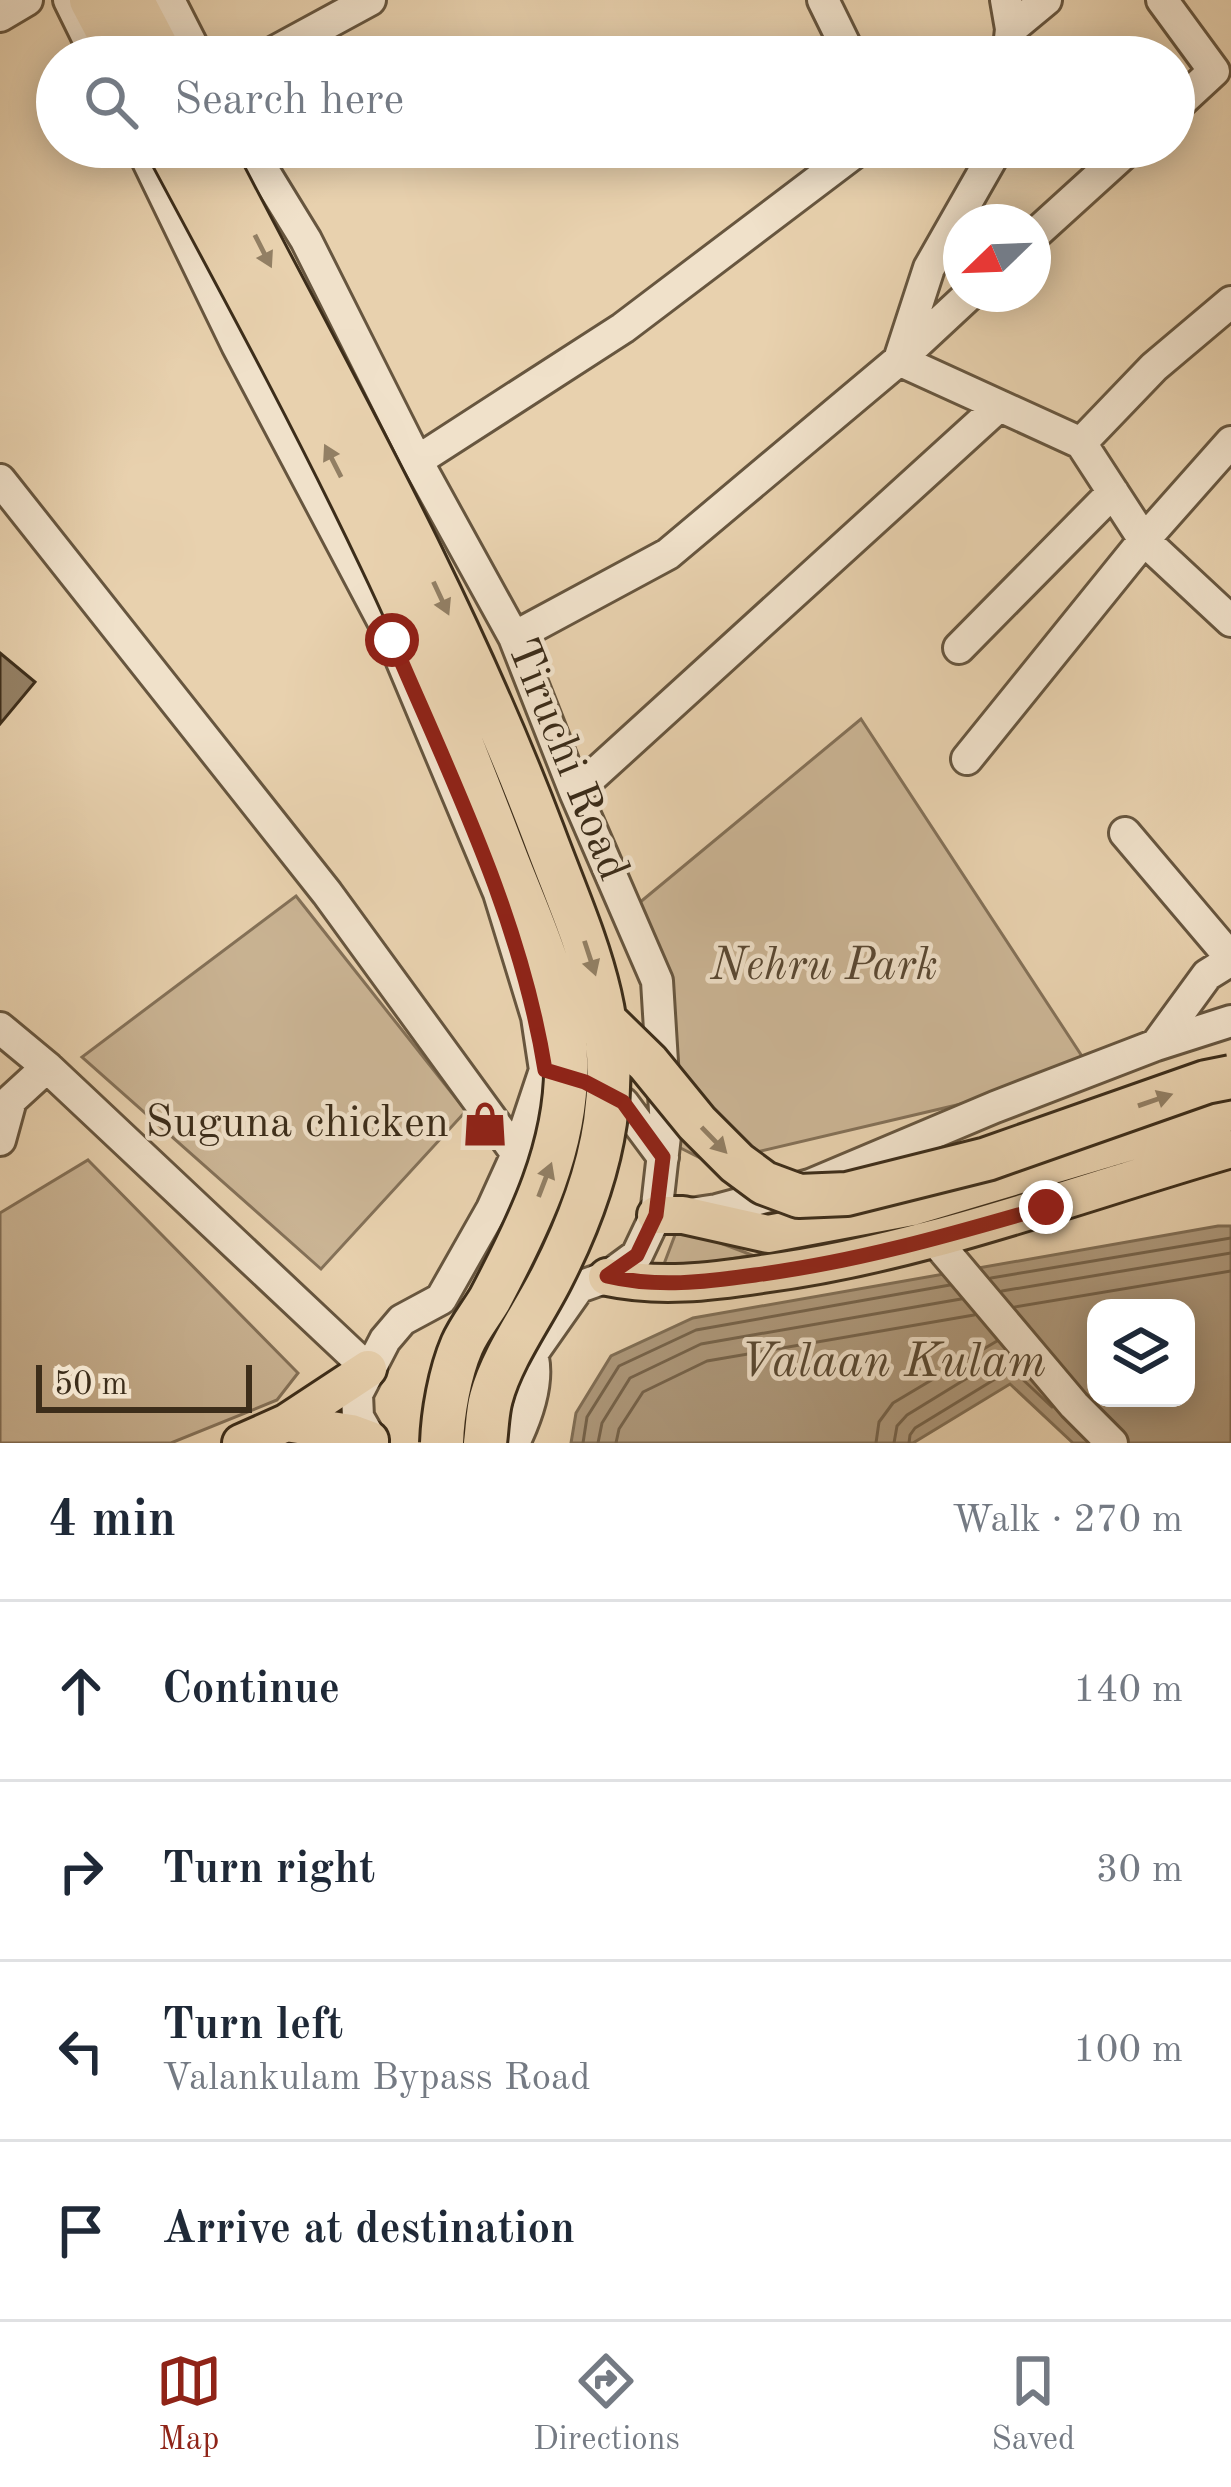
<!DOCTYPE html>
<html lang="en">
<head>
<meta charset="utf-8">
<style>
	:root { --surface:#fff; --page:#f6f6f7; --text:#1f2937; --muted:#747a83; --line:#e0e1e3; --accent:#8f2418 }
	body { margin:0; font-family:"Old Standard TT",serif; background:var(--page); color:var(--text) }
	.controls { position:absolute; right:36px; bottom:36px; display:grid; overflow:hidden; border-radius:24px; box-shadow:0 6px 30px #0003 }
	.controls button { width:108px; height:108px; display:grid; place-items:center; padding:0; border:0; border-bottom:3px solid var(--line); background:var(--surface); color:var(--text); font:60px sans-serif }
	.compass { position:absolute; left:943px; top:204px; width:108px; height:108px; border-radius:50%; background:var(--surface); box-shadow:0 6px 30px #0003; rotate:247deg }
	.scale { position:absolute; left:36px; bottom:30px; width:216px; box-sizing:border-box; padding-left:12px; border:6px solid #3c2d1a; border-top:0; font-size:33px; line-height:42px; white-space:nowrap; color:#3c2d1a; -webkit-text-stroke:9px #f0e1ca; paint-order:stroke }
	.stop { position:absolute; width:36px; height:36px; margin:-27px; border:9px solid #8f2418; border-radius:50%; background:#fff }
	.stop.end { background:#8f2418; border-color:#fff; box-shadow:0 3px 12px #0008 }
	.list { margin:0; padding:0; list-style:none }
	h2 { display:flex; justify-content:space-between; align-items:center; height:156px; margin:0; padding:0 48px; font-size:51px }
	h2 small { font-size:39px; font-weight:400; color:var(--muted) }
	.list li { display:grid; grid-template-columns:78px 1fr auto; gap:36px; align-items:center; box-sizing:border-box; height:180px; padding:0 48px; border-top:3px solid var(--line) }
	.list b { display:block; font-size:45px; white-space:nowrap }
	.list p { margin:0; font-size:39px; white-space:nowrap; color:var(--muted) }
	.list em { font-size:39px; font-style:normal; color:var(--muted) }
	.icon { flex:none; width:66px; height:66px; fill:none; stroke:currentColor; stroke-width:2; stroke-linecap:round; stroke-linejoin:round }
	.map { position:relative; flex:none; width:1231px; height:1443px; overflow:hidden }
	.search { position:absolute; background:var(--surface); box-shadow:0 6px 30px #0003; left:36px; right:36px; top:36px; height:132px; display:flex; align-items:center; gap:30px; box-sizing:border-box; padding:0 42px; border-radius:66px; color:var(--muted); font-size:45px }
	.sheet { height:876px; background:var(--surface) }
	nav { display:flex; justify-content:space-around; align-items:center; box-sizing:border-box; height:168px; border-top:3px solid var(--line); background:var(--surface); font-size:33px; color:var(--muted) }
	nav a { display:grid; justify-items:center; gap:6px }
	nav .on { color:var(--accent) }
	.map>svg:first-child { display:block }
</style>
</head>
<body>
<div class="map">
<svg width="1231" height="1443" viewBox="0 0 1231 1443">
	<rect width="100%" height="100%" fill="#e8d1ae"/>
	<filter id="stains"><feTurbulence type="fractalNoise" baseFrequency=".00167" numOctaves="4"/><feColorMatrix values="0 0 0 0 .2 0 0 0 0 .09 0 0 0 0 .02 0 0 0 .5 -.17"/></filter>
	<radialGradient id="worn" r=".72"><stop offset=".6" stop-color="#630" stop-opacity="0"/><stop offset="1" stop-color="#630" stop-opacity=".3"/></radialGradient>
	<!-- green -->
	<path fill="#cbb595" stroke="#847158" stroke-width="3" d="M 861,719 L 1093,1073 L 710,1163 L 663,1139 L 646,976 L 621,918 Z
		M 296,896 L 466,1111 L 321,1269 L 82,1057 Z
		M 88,1160 L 298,1373 L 277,1400 L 171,1443 L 0,1443 L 0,1213 Z
		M 678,1227 L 752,1255 L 661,1272 Z"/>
	<!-- water -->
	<path fill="#ae997c" stroke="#806e55" stroke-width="3" fill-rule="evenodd" d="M 1218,1226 L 1231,1226 L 1231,1443 L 1073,1443 L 1010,1384 L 913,1443 L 571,1443 L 576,1413 L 611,1356 L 693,1318 ZM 1096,1308 L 1186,1308 L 1186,1398 L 1096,1398 Z"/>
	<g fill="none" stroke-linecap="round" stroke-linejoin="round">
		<!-- shore -->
		<path stroke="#75634b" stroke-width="3" d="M 991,1278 L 1231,1238
			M 1002,1291 L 1231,1253
			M 1015,1307 L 1231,1271
			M 583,1443 L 587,1417 L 619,1366 L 696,1330 L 950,1285
			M 598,1443 L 602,1423 L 630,1378 L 701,1344 L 961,1299
			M 616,1443 L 619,1429 L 643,1392 L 707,1361 L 974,1315
			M 876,1443 L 879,1422 L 893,1403 L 997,1341
			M 894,1443 L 897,1426 L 907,1415 L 995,1361 L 1011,1358
			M 909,1443 L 910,1435 L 915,1428 L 1005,1373 L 1018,1375 L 1052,1407"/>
	</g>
	<!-- building -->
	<path fill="#958267" stroke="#3c2d1a" stroke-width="3" d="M 0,653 L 35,682 L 0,724 Z"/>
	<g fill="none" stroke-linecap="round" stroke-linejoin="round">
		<!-- minor casing -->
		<g stroke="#67563f" stroke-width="36">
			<path id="minor" d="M 69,0 L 97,57
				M 169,0 L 198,57
				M 823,0 L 851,57
				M 1006,0 L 1011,29 L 1008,57
				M 1162,0 L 1214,71 L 1174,108
				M 0,16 L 27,0
				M 1011,29 L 1046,0
				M 265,57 L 370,0
				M 141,147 L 237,345 L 393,640 L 499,893 L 537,1017 L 545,1070 L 517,1154 L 492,1209 L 441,1299 L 402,1320 L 385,1340 L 357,1394 L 358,1417 L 373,1443
				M 249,147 L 306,240 L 417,461 L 514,637 L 575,792 L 657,981 L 666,1127 L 656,1215 L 637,1255 L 607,1277 L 579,1287 L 535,1279
				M 998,147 L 929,268 L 899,360 L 1081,443 L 1144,540 L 1231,621
				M 1033,236 L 1131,147
				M 1081,443 L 1154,367 L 1231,302
				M 417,461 L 623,328 L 862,147
				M 0,480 L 327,893 L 517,1154
				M 514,637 L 668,554 L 899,360 L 970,294
				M 959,648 L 1113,492
				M 967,759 L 1144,540 L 1231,442
				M 575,792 L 999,406
				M 1125,833 L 1231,958
				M 0,1028 L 47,1067 L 368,1369
				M 1156,1045 L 1231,1021
				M 596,1088 L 623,1103 L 663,1157
				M 0,1140 L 11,1100 L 47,1067
				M 690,1214 L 717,1210 L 810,1185 L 995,1107 L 1156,1045 L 1207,975 L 1231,960
				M 934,1239 L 1074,1405 L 1112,1443
				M 511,1321 C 517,1329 525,1337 529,1346 C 543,1375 527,1416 514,1443
				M 532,1354 L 579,1287"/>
		</g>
		<!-- major casing -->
		<g stroke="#3c2d1a" stroke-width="42">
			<path id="major" d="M 656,1215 L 683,1215 L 768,1234 L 912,1207 L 1231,1112
				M 607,1277 C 659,1288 709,1282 762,1274 C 923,1253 1075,1194 1231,1149
				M 368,1369 L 286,1423 L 351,1433 L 370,1440
				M 241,1443 L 286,1423"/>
		</g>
		<!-- highway casing -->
		<g stroke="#3c2d1a" stroke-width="48">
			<path id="highway" d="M 91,0 L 121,57
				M 132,0 L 162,57"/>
		</g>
		<!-- minor -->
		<use href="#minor" stroke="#f0e1ca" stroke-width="30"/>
		<!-- major -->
		<use href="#major" stroke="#e8d1ae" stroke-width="36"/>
		<!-- highway -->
		<use href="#highway" stroke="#e8d1ae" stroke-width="42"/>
		<!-- highway-bridge casing -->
		<g stroke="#3c2d1a" stroke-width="48" stroke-linecap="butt">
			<path id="highway-bridge" d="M 168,147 C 241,283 315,419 381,558 C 427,654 466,753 504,852 C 529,918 564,986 566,1059 C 569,1145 529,1225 490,1299 C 481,1314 469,1329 462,1345 C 450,1373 443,1413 442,1443
				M 209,147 C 326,373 453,595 543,833 C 581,935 621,1010 605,1122 C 597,1177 577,1228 552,1277 C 533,1315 502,1357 491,1398 C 487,1412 487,1428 485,1443
				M 607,1023 L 648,1063 L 697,1123 L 737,1163 L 764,1183 L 799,1196 L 847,1194 L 987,1159 L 1206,1082 L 1231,1077"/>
		</g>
		<!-- highway-bridge -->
		<use href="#highway-bridge" stroke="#e8d1ae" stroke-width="42"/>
	</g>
	<!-- one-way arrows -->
	<defs><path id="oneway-solid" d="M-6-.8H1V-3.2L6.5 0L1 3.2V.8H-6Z" transform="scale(3)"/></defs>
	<g fill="#927f64">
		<use href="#oneway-solid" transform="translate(263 251) rotate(63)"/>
		<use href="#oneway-solid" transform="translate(333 461) rotate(-117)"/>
		<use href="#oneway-solid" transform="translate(441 598) rotate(65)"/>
		<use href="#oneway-solid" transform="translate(590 958) rotate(72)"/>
		<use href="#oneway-solid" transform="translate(1155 1100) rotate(-19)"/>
		<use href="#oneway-solid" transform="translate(714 1140) rotate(46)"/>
		<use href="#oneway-solid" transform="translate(545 1180) rotate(-69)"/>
	</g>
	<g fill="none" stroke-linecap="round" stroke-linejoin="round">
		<!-- route -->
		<path stroke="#8f2418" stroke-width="15" d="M 392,640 C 452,780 521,919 545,1070 L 585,1082 L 623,1102 L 663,1157 L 656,1215 L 637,1255 L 607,1276 C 657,1288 705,1282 755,1275 C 855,1262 950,1235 1046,1207"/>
	</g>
	<!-- icons -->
	<defs>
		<g id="shop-bare" transform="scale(3.6)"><path d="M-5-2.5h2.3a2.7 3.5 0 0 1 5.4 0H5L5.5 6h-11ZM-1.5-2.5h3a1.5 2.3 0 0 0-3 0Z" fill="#8f2418" stroke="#f0e1ca" stroke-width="2.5" paint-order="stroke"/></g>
	</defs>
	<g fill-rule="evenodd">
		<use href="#shop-bare" x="485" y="1124"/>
	</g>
	<g text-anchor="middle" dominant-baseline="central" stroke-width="9" stroke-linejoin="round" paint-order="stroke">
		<!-- street labels -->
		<g font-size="45" fill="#3c2d1a" stroke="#f0e1ca">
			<text transform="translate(566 760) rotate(68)">Tiruchi Road</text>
		</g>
		<!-- park labels -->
		<g font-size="45" font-style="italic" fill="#594833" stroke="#f0e1ca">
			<text x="824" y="967">Nehru Park</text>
		</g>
		<!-- poi labels -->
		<g font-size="45" fill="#3c2d1a" stroke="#f0e1ca" text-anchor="end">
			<text x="449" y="1124">Suguna chicken</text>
		</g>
		<!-- water labels -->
		<g font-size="48" font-style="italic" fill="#584832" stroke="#f0e1ca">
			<text x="893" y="1363">Valaan Kulam</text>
		</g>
	</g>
	<rect width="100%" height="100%" filter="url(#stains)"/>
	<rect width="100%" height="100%" fill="url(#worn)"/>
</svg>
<div class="controls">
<button><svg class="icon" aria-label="layers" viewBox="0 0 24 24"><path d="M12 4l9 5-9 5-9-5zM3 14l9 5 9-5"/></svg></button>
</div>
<svg class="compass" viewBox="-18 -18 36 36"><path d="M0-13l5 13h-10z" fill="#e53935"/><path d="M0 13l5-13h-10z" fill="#747a83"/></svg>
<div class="scale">50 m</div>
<div class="stop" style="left:392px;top:640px"></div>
<div class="stop end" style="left:1046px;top:1207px"></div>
<div class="search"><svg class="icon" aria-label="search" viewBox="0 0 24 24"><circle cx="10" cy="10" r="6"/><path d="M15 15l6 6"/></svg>Search here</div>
</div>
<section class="sheet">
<h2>4 min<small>Walk · 270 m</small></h2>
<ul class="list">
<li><svg class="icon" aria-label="ahead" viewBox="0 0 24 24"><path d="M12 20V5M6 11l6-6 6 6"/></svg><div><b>Continue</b></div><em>140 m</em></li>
<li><svg class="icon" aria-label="right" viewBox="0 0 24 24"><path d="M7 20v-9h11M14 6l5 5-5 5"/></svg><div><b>Turn right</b></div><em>30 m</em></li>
<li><svg class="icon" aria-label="left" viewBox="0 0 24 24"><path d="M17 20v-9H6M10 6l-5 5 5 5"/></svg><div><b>Turn left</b><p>Valankulam Bypass Road</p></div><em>100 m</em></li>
<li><svg class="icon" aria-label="arrive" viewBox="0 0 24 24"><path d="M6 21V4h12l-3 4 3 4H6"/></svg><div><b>Arrive at destination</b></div></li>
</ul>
</section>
<nav>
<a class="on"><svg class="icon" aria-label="map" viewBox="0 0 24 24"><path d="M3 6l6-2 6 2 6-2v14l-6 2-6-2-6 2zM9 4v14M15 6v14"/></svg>Map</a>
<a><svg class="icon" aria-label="directions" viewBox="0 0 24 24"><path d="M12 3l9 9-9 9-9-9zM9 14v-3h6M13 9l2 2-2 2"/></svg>Directions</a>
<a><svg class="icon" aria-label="saved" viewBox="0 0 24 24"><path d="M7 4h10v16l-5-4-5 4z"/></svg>Saved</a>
</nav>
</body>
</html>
